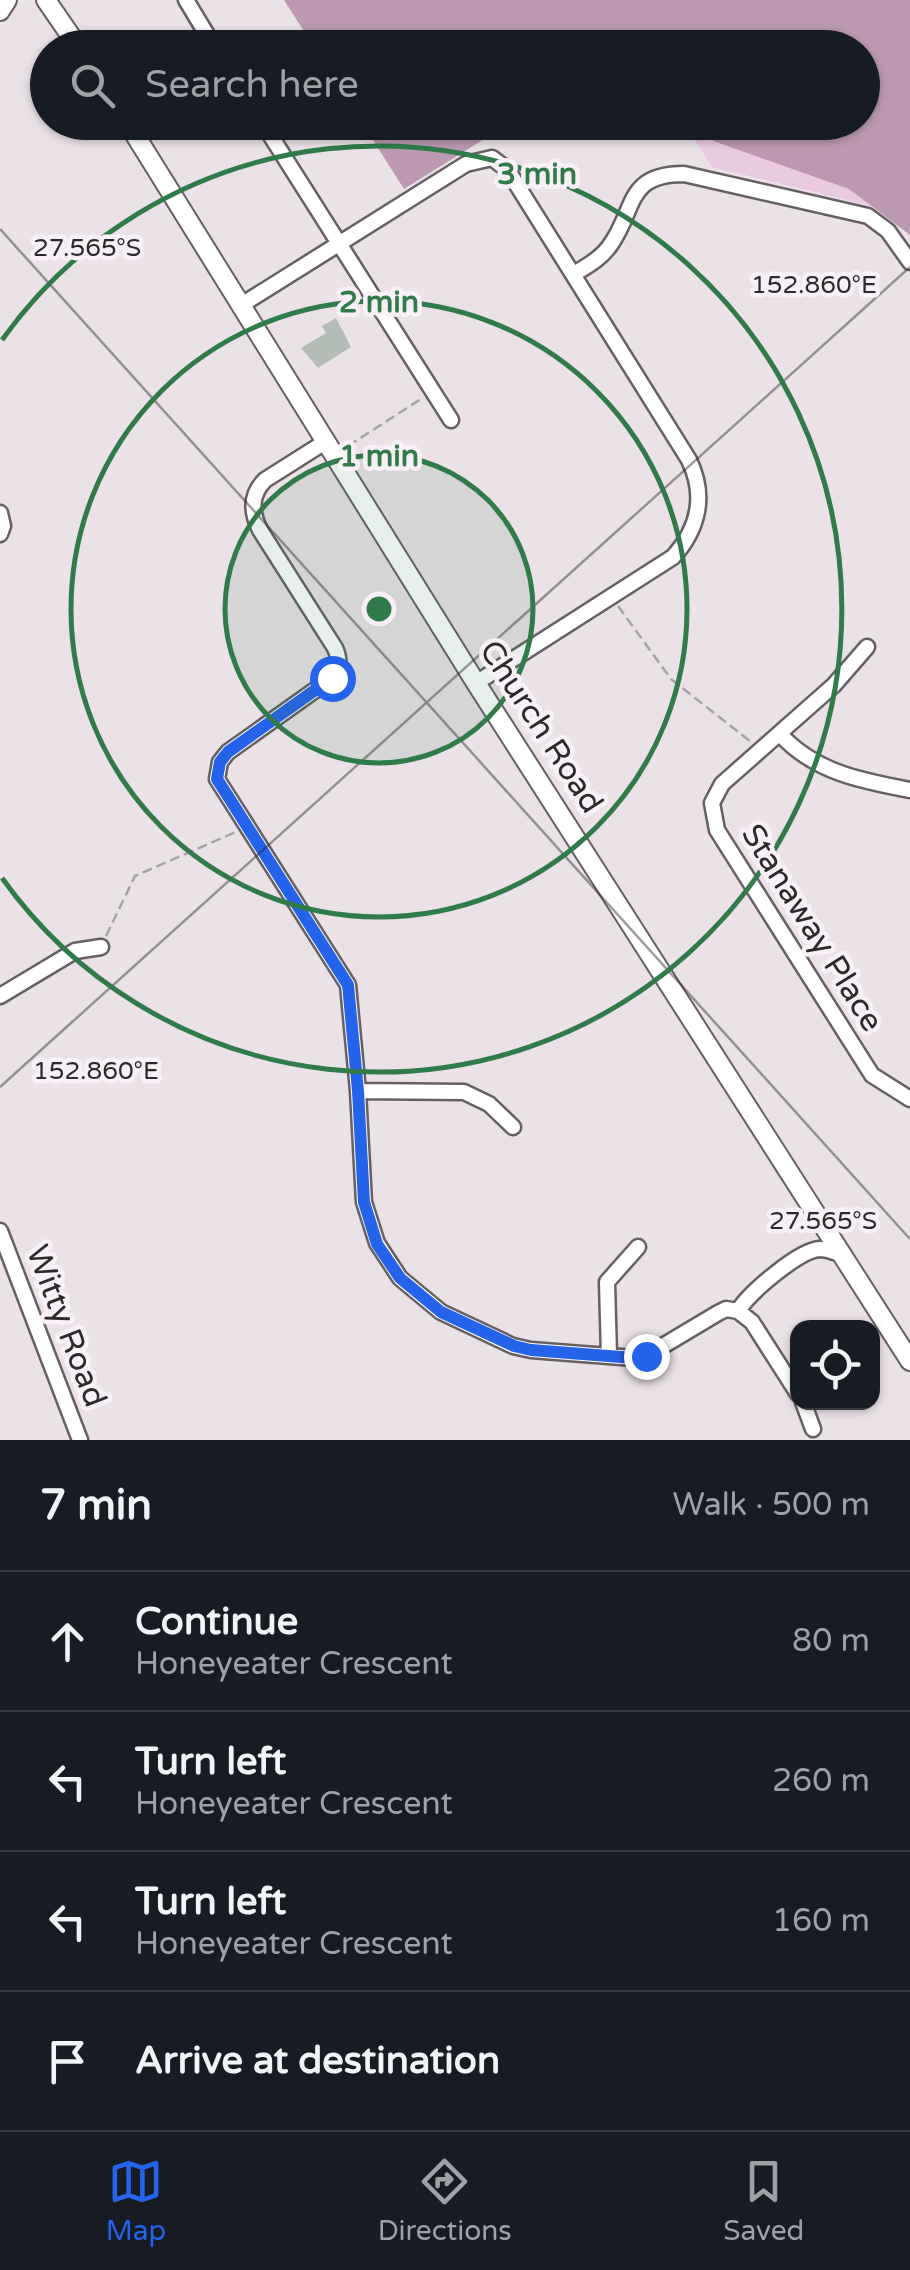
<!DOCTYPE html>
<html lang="en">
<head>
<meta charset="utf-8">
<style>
	:root { --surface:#171b24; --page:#242831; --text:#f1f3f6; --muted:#9ea1a6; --line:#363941; --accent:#2563eb }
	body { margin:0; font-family:"Varela Round",sans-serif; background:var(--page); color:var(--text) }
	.controls { position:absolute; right:30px; bottom:30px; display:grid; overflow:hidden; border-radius:20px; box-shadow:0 2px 8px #0004 }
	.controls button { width:90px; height:90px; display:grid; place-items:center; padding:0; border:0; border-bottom:2px solid var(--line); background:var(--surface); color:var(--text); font:50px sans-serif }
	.stop { position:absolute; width:30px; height:30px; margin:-22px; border:8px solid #2563eb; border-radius:50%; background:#fff }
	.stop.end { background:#2563eb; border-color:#fff; box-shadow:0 2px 10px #0008 }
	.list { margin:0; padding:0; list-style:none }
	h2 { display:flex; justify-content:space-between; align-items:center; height:130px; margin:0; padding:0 40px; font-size:42px }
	h2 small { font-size:32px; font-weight:400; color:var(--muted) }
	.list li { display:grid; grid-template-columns:65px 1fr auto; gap:30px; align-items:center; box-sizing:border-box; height:140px; padding:0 40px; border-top:2px solid var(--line) }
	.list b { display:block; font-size:38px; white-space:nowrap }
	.list p { margin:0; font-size:32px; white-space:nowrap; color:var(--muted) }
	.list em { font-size:32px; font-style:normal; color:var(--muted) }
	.icon { flex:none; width:55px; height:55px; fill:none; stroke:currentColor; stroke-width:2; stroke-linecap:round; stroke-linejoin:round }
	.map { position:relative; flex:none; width:910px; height:1440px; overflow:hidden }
	.search { position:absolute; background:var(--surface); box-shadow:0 2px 8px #0004; left:30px; right:30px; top:30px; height:110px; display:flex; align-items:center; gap:25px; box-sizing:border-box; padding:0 35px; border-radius:55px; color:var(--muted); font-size:38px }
	.sheet { height:690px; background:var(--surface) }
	nav { display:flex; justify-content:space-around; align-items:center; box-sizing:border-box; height:140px; border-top:2px solid var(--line); background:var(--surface); font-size:28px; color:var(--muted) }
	nav a { display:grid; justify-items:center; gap:5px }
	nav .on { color:var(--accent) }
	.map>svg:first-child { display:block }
</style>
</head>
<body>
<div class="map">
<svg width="910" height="1440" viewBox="0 0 910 1440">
	<rect width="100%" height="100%" fill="#ebe2e8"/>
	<!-- green -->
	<path fill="#eacae0" d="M 910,97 L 910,237 L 901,225 L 872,206 L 712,167 L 684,123 L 862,122 Z"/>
	<!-- forest -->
	<path fill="#bc99b2" d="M 284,0 L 910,0 L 910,235 L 849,189 L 716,142 L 684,123 L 862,122 L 862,48 L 314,47 Z
		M 362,123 L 510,123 L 404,189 Z"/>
	<!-- building -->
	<path fill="#b4bcb6" d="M 336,318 L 351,347 L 318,368 L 301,348 L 326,333 L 322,326 Z"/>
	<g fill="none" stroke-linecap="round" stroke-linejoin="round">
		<!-- minor casing -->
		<g stroke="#665f64" stroke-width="19">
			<path id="minor" d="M 186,0 L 215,48
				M 262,122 L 451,420
				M 574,274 C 587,266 602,258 611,244 C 636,208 626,174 684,174 L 868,216 L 888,231 L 910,262
				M 243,304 L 466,164 L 492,158 L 507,169 L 689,460 C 706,495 699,528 673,557 L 476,683
				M 325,442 L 265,480 C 250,495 251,512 260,530 L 335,648 C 342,663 338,673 325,683 L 228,752 L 220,762 L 217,779 L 348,985 L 358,1091 L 364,1202 L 377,1243 L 400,1278 L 441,1312 L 513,1346 L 531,1350 L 634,1358 L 646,1356 L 718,1313 L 726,1309 L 738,1311
				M 0,513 L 3,526 L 0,534
				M 867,647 L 834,685 L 722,784 L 712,803 L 717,830 L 872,1075 L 910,1099
				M 780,734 C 814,772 862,781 910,790
				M 0,996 L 75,951 L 101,947
				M 358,1091 L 464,1092 L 489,1104 L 513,1127
				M 0,1231 L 80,1440
				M 738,1311 C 749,1293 799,1250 820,1249 C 828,1249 836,1253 843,1255
				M 738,1311 L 752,1322 L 798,1394
				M 609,1356 L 607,1282 L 638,1247
				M 803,1402 L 813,1429"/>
		</g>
		<!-- major casing -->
		<g stroke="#665f64" stroke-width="22">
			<path id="major" d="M 46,0 L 79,48
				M 0,11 L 7,0
				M 127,122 L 476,683 L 910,1361"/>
		</g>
		<!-- path -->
		<path stroke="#a7a1a5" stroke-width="2.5" stroke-dasharray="10 5" stroke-linecap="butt" d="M 348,446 L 421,399
			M 618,606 L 671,679 L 751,742
			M 106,936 L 135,876 L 236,832"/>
		<!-- minor -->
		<use href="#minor" stroke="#fff" stroke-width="14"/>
		<!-- major -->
		<use href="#major" stroke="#fff" stroke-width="18"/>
	</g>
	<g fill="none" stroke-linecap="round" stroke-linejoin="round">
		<!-- route -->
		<path stroke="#2563eb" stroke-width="12" d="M 332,678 L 228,752 L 220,762 L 217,779 L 348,985 L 358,1091 L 364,1202 L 377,1244 L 400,1278 L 441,1312 L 514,1346 L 531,1350 L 634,1358 L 646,1356"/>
	</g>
	<!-- ticks -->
	<path fill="none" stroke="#2c292b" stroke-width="2.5" stroke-opacity="0.45" d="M 0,229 L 910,1239M 0,1087 L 910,267"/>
	<!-- distance rings -->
	<circle cx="379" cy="609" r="154" fill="#307b49" fill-opacity=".12"/>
	<g fill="none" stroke="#307b49" stroke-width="5">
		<circle cx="379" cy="609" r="154"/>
		<circle cx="379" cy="609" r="308"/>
		<path d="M2 340A463 463 0 1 1 2 878"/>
	</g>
	<g text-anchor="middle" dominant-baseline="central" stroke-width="9" stroke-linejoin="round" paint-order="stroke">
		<!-- street labels -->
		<g font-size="32" fill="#2c292b" stroke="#f8f0f6">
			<text transform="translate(541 727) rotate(57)">Church Road</text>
			<text transform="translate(812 928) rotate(58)">Stanaway Place</text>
			<text transform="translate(66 1326) rotate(69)">Witty Road</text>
		</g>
	</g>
	<g font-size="25" text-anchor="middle" fill="#2c292b" stroke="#f8f0f6" stroke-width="9" stroke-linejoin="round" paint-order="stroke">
		<text x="87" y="256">27.565°S</text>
		<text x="814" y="293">152.860°E</text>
		<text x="96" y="1079">152.860°E</text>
		<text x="823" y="1229">27.565°S</text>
	</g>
	<circle cx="379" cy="609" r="15" fill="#307b49" stroke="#f8f0f6" stroke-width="5"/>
	<g font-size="30" text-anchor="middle" font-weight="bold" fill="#307b49" stroke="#f8f0f6" stroke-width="9" stroke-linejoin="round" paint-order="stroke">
		<text x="537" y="184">3 min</text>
		<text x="379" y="312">2 min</text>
		<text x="379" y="466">1 min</text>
	</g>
</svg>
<div class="controls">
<button><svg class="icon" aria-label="locate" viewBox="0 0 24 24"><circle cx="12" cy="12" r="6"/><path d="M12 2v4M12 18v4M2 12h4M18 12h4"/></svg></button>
</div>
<div class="stop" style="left:332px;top:678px"></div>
<div class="stop end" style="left:646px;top:1356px"></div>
<div class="search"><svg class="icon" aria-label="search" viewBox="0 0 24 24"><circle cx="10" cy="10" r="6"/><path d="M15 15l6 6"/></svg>Search here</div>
</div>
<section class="sheet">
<h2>7 min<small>Walk · 500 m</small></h2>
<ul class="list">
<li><svg class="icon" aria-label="ahead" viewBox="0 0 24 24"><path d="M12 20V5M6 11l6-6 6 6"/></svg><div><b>Continue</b><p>Honeyeater Crescent</p></div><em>80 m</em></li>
<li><svg class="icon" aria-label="left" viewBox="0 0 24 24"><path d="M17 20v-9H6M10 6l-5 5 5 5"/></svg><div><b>Turn left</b><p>Honeyeater Crescent</p></div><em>260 m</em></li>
<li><svg class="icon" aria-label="left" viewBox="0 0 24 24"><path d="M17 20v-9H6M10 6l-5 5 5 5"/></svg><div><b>Turn left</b><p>Honeyeater Crescent</p></div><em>160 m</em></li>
<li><svg class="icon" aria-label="arrive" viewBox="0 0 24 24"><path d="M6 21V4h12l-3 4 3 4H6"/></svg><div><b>Arrive at destination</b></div></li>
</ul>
</section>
<nav>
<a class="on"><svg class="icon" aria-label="map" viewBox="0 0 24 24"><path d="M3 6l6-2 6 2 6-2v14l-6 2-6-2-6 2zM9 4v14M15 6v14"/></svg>Map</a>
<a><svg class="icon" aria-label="directions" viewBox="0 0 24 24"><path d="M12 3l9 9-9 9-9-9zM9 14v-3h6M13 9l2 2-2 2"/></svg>Directions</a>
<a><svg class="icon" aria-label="saved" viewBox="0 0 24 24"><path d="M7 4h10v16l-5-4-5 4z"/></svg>Saved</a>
</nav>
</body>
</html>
